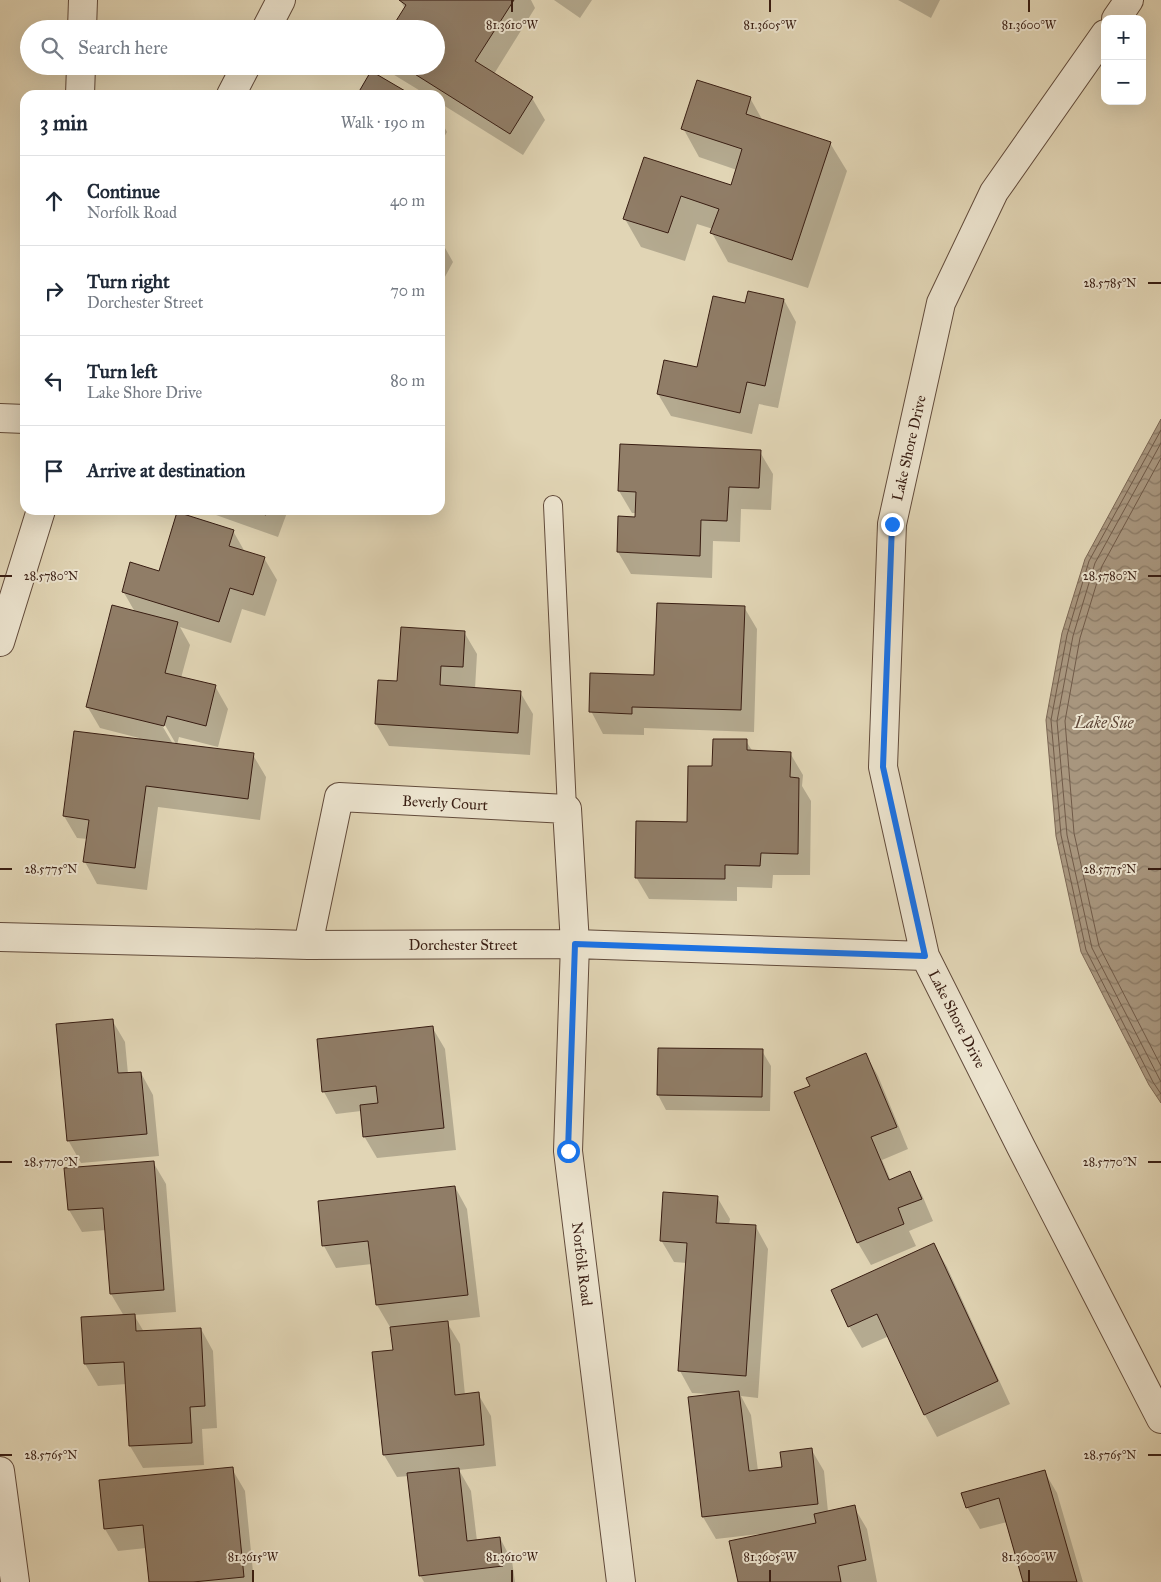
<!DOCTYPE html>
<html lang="en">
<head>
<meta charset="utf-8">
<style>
	:root { --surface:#fff; --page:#f2f2f3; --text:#1f2937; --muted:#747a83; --line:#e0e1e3 }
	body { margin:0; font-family:"IM FELL Great Primer",serif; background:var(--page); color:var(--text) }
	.controls { position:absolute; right:15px; top:15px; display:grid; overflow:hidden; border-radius:10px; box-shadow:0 5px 20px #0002 }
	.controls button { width:45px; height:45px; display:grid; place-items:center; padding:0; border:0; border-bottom:1px solid var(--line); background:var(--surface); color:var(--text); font:25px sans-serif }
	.stop { position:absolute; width:15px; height:15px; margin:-11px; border:4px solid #1a73e8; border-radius:50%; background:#fff }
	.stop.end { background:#1a73e8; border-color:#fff; box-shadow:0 1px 5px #0008 }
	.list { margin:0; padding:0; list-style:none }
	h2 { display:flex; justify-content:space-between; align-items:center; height:65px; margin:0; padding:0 20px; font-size:21px }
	h2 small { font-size:16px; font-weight:400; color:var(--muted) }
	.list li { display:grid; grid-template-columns:32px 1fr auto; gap:15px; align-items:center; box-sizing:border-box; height:90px; padding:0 20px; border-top:1px solid var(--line) }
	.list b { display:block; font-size:19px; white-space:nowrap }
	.list p { margin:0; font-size:16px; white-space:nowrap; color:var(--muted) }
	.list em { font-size:16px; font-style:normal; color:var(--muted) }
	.icon { flex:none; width:28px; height:28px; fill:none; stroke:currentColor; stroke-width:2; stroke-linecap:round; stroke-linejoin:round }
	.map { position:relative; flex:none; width:1161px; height:1582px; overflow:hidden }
	.search { position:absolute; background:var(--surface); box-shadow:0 5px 20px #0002; left:20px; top:20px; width:425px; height:55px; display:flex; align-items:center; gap:12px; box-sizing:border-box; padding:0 18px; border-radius:28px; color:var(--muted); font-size:19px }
	.panel { position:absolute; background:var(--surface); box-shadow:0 5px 20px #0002; left:20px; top:90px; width:425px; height:425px; border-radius:15px }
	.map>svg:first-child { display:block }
</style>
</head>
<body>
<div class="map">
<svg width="1161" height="1582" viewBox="0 0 1161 1582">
	<defs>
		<pattern id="water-waves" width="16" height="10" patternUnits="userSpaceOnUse" patternTransform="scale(1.25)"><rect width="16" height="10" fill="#a8967e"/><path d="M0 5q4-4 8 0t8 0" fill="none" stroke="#8a7a66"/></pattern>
	</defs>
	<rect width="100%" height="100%" fill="#e1d5b5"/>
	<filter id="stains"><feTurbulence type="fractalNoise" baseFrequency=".004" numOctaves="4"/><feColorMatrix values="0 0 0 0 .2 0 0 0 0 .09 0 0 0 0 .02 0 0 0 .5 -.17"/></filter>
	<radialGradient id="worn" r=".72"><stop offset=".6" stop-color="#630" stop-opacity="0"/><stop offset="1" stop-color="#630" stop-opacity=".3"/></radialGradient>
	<!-- water -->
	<path fill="url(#water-waves)" stroke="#7b6653" d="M 1161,419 L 1161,1103 L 1149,1085 L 1081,952 L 1056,836 L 1046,720 L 1062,633 L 1085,559 Z"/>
	<!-- shadow -->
	<path fill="#0003" fill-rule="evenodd" d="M 400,0 L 531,0 L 535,8 L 494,74 L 532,98 L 545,120 L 523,155 L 440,103 L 440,95 L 427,95 L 391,73 L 388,66 L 436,66 L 436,29 L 405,9 Z
		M 554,0 L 592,0 L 580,18 Z
		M 898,0 L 940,0 L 931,18 Z
		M 750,98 L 763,121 L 830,143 L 847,171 L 808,288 L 728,262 L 712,233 L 713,229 L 697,224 L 685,261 L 641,247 L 625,219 L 645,158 L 731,186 L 737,170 L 699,157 L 683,128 Z
		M 440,119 L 447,132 L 440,144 Z
		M 440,239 L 453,262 L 440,286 Z
		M 784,300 L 796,322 L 778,408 L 759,404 L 752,434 L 671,416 L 658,394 L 698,369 L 745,305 Z
		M 760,452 L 773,474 L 771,510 L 741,509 L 740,542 L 713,541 L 712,578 L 631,574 L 618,552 L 636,518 L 636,513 L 632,513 L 619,491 Z
		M 202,510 L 288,510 L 278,537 Z
		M 233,531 L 245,552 L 264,558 L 277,580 L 265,616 L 242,609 L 231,643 L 180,627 L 190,645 L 181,678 L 215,686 L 228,709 L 218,747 L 179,737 L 177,745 L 253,755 L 266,777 L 260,820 L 158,807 L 147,890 L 97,884 L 85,862 L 88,839 L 77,838 L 64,816 L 138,740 L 139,738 L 100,728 L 87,706 L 135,612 L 123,591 L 160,573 ZM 162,720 L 176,744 L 173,744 L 160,722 Z
		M 744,607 L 757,629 L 754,732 L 644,728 L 644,735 L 603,734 L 591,711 L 655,677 Z
		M 464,632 L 477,654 L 475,689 L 520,692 L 533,714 L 530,755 L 389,746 L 376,724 L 398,682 Z
		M 746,741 L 753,752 L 790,753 L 803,775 L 802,786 L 811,801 L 810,875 L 773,875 L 772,888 L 737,887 L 737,901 L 649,899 L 636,877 L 688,823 L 714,768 Z
		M 112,1020 L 125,1042 L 128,1074 L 141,1073 L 153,1095 L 159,1156 L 81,1163 L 68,1140 Z
		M 432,1027 L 445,1049 L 456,1150 L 377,1158 L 364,1136 L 361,1111 L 336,1114 L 324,1092 Z
		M 762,1051 L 771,1066 L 770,1111 L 666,1110 L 658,1095 Z
		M 866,1055 L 878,1076 L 908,1149 L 882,1160 L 891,1181 L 910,1173 L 922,1195 L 933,1221 L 909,1231 L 916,1246 L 871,1265 L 858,1243 L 796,1093 L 811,1086 Z
		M 153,1162 L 166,1184 L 176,1312 L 134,1315 L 144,1332 L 201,1329 L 213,1351 L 217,1428 L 202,1429 L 204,1465 L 143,1468 L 130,1446 L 127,1384 L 98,1386 L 85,1364 L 124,1316 L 111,1294 L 106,1230 L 82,1232 L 69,1210 Z
		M 455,1187 L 467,1209 L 480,1317 L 446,1321 L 460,1344 L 465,1395 L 478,1394 L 491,1416 L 496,1466 L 459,1470 L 471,1491 L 477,1541 L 500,1538 L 512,1561 L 515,1582 L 424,1582 L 420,1575 L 409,1476 L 397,1477 L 384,1455 L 394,1351 L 391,1326 L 390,1327 L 377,1305 L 372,1264 L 336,1268 L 324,1246 L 319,1202 Z
		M 717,1197 L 730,1219 L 729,1225 L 756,1227 L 768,1249 L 758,1398 L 741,1396 L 751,1415 L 758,1471 L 783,1469 L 811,1449 L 824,1471 L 828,1512 L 854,1507 L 867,1529 L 877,1582 L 739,1582 L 759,1534 L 716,1539 L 703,1517 L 711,1394 L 692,1393 L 680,1371 L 687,1263 L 674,1262 L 661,1240 Z
		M 934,1245 L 947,1267 L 1010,1404 L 937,1437 L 925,1415 L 889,1336 L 862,1348 L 849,1326 Z
		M 232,1469 L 245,1491 L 254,1582 L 150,1582 L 146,1548 L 118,1551 L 105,1529 Z
		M 1044,1471 L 1057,1493 L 1083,1582 L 1025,1582 L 1007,1522 L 980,1529 L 967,1507 Z"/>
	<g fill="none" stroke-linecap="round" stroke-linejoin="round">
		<!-- shore -->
		<path stroke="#705a48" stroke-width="1" d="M 1161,430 L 1089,561 L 1067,635 L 1051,720 L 1061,835 L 1086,950 L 1153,1082 L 1161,1094
			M 1161,443 L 1095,563 L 1073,636 L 1057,721 L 1067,835 L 1092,948 L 1161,1082
			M 1161,458 L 1102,566 L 1080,638 L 1065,721 L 1074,833 L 1099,946 L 1161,1066"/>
	</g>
	<!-- building -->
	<path fill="#907d67" stroke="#381d12" d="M 399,0 L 514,0 L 475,61 L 533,97 L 510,134 L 402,66 L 436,66 L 436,29 L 391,29 L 406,5 Z
		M 371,71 L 412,95 L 357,95 Z
		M 697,80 L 751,97 L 746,114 L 831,142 L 792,260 L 710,233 L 719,209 L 681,196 L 668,233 L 623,219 L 644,157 L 731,185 L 742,149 L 681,129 Z
		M 748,291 L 784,299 L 765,386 L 747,382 L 740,413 L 657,394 L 664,360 L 697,367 L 713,296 L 745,303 Z
		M 620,444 L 761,450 L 759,488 L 729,487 L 727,521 L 701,520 L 700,556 L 617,552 L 618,516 L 635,517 L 636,492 L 618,491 Z
		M 250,510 L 268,510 L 266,515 Z
		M 177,512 L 234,530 L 229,546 L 265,557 L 253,595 L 230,588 L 219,622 L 122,592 L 130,562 L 159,571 Z
		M 657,603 L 745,606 L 741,710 L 632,707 L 632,714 L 589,712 L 590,673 L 654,675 Z
		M 112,605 L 178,622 L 165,673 L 216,685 L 206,726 L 167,716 L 164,726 L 86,707 Z
		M 401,627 L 465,631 L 463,667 L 441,666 L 440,685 L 521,691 L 518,733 L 375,724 L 378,680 L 397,681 Z
		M 74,731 L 254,753 L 248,799 L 146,786 L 135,868 L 83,862 L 89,820 L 63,816 Z
		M 713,739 L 747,739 L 747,750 L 791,752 L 790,777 L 799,778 L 798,854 L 761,853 L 760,866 L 725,865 L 725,879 L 635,878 L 636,821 L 687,822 L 688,766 L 712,766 Z
		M 113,1019 L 118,1073 L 141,1072 L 147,1134 L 67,1141 L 56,1024 Z
		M 433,1026 L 444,1128 L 363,1137 L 360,1105 L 378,1103 L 376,1086 L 322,1092 L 317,1039 Z
		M 658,1048 L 763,1049 L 762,1097 L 657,1095 Z
		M 866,1053 L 897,1127 L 871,1137 L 889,1180 L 910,1171 L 922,1199 L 898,1208 L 904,1224 L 857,1243 L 794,1092 L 810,1086 L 806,1078 Z
		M 154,1161 L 164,1290 L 110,1294 L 103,1208 L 68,1210 L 64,1168 Z
		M 455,1186 L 468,1295 L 376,1305 L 368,1241 L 322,1246 L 318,1201 Z
		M 663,1192 L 718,1196 L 716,1223 L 756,1225 L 746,1376 L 678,1371 L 687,1243 L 660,1241 Z
		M 934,1243 L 998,1381 L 924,1415 L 877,1314 L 848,1327 L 831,1290 Z
		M 135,1314 L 136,1331 L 201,1328 L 205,1406 L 190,1407 L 192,1443 L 129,1446 L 124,1362 L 84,1364 L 81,1317 Z
		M 448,1321 L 455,1395 L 479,1392 L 484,1445 L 383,1455 L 372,1352 L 393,1350 L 390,1327 Z
		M 739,1391 L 749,1471 L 782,1467 L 780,1452 L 812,1448 L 818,1504 L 702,1517 L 688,1397 Z
		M 233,1467 L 244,1577 L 193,1582 L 149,1582 L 143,1525 L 104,1529 L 99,1480 Z
		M 459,1468 L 467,1541 L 500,1537 L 503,1566 L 419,1576 L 407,1473 Z
		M 1045,1470 L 1077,1582 L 1023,1582 L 999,1498 L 966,1508 L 961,1493 Z
		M 855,1505 L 866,1560 L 838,1566 L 841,1582 L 738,1582 L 729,1541 L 816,1523 L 814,1514 Z"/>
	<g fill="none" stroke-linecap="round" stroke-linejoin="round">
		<!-- service casing -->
		<g stroke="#624b3b" stroke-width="20">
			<path id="service" d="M 553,505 L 567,809"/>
		</g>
		<!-- minor casing -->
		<g stroke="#624b3b" stroke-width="30">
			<path id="minor" d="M 1116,19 L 1129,0
				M 82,29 L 83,0
				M 266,29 L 281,0
				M 1105,34 L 994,192 L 941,303 L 892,524 L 883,767 L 925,956 L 1021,1147 L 1161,1419
				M 80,95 L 81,66
				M 231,95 L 246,66
				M 0,418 L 25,419
				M 0,642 L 41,510
				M 0,937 L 308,945 L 575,944 L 925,956
				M 308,945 L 339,797 L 567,809 L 575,944 L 568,1151 L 621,1582
				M 0,1471 L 15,1582"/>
		</g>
		<!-- service -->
		<use href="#service" stroke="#ece4cf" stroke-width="18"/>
		<!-- minor -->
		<use href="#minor" stroke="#ece4cf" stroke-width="28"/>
	</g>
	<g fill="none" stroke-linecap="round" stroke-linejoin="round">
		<!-- route -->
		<path stroke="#1a73e8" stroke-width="6" d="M 568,1151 L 575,944 L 925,956 L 883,767 L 892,524"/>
	</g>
	<!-- ticks -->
	<path fill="none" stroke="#381d12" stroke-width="2" d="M 512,0 L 512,12M 770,0 L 770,12M 1029,0 L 1029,12M 1148,283 L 1161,283M 0,576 L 12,576M 1148,576 L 1161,576M 0,869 L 12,869M 1148,869 L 1161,869M 0,1162 L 12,1162M 1148,1162 L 1161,1162M 0,1455 L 12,1455M 1148,1455 L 1161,1455M 253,1570 L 253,1582M 512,1570 L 512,1582M 770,1570 L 770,1582M 1029,1570 L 1029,1582"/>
	<g text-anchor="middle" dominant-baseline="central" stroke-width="4" stroke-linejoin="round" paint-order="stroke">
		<!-- street labels -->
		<g font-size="15" fill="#381d12" stroke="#ece4cf">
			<text transform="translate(909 448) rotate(-77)">Lake Shore Drive</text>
			<text transform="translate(445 803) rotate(3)">Beverly Court</text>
			<text x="463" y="945">Dorchester Street</text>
			<text transform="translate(957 1019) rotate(63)">Lake Shore Drive</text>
			<text transform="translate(582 1264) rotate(83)">Norfolk Road</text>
		</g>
		<!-- water labels -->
		<g font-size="16" font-style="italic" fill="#5f4738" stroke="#ece4cf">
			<text x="1104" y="722">Lake Sue</text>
		</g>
	</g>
	<g font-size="12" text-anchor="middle" fill="#381d12" stroke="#ece4cf" stroke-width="4" stroke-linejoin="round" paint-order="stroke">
		<text x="512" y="29">81.3610°W</text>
		<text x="770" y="29">81.3605°W</text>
		<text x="1029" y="29">81.3600°W</text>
		<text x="1110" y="287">28.5785°N</text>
		<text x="51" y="580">28.5780°N</text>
		<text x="1110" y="580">28.5780°N</text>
		<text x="51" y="873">28.5775°N</text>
		<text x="1110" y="873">28.5775°N</text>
		<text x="51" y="1166">28.5770°N</text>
		<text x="1110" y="1166">28.5770°N</text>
		<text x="51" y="1459">28.5765°N</text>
		<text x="1110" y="1459">28.5765°N</text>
		<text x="253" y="1561">81.3615°W</text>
		<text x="512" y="1561">81.3610°W</text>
		<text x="770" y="1561">81.3605°W</text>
		<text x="1029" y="1561">81.3600°W</text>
	</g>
	<rect width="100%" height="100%" filter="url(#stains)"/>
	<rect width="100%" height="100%" fill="url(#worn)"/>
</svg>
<div class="controls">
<button>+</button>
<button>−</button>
</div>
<div class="stop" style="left:568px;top:1151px"></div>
<div class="stop end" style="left:892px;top:524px"></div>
<div class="search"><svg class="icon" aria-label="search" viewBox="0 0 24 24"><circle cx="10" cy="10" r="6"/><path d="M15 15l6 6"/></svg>Search here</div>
<section class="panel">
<h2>3 min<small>Walk · 190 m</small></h2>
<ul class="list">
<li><svg class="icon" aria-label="ahead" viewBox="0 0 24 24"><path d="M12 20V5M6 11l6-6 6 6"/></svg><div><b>Continue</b><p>Norfolk Road</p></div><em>40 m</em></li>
<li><svg class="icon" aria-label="right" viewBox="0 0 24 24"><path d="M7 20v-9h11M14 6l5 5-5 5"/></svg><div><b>Turn right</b><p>Dorchester Street</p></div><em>70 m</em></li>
<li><svg class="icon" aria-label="left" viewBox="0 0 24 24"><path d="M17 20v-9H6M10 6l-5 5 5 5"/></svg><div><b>Turn left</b><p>Lake Shore Drive</p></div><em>80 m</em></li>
<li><svg class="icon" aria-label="arrive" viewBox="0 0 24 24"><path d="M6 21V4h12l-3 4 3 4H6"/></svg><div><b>Arrive at destination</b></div></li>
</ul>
</section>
</div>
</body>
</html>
